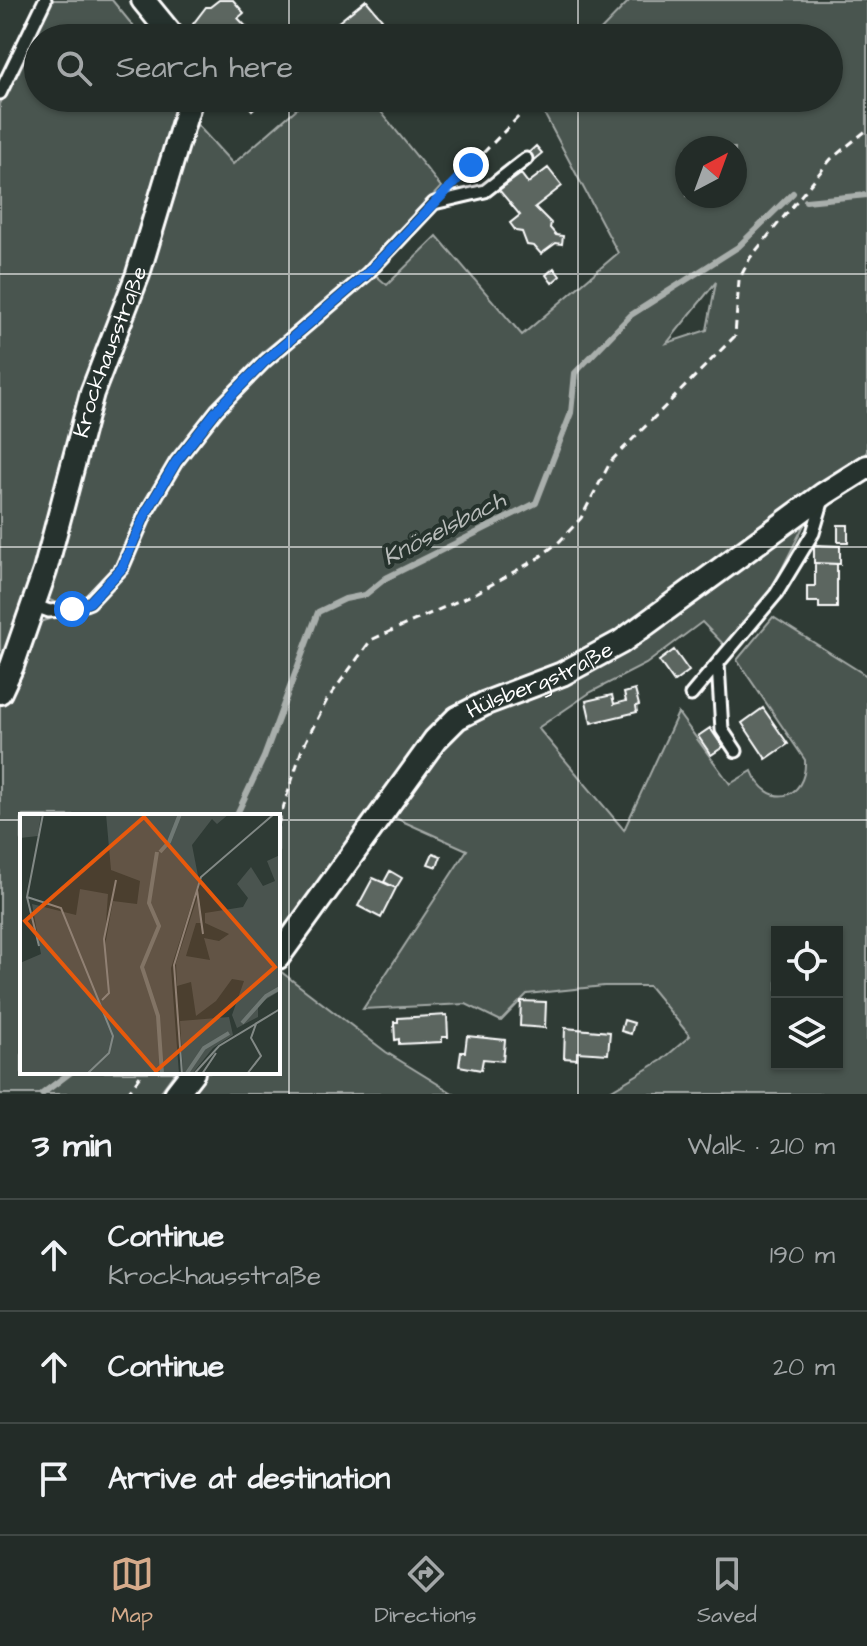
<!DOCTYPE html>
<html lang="en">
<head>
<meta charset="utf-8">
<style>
	:root { --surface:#232c28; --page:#2b3430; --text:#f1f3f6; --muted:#a3a7a8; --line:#404845; --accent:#d6ab8b }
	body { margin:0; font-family:"Architects Daughter",sans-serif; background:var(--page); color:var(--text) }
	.controls { position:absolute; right:24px; bottom:24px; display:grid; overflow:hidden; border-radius:0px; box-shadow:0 2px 6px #0004 }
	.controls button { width:72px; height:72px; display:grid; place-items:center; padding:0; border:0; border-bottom:2px solid var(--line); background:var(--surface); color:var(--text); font:40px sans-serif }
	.compass { position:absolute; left:675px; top:136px; width:72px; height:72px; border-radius:50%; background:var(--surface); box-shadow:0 2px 6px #0004; rotate:41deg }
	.stop { position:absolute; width:24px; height:24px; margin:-18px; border:6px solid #1a73e8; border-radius:50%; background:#fff }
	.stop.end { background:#1a73e8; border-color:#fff; box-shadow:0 2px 8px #0008 }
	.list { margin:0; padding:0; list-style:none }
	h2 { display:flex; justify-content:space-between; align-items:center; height:104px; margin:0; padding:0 32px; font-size:34px }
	h2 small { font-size:26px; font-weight:400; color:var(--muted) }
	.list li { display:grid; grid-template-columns:52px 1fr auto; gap:24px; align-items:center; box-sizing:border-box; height:112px; padding:0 32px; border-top:2px solid var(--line) }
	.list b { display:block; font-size:30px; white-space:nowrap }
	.list p { margin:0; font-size:26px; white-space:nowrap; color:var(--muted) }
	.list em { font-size:26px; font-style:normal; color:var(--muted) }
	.icon { flex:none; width:44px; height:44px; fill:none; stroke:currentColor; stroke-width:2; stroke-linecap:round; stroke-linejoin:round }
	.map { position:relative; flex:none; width:867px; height:1094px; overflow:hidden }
	.search { position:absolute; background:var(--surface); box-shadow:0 2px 6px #0004; left:24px; right:24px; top:24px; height:88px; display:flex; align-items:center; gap:20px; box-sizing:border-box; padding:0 28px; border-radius:44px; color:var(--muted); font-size:30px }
	.sheet { height:440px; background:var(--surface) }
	nav { display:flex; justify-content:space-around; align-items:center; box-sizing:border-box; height:112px; border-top:2px solid var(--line); background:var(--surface); font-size:22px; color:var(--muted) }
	nav a { display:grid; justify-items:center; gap:4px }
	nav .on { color:var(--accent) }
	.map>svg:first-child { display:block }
</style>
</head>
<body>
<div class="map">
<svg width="867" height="1094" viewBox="0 0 867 1094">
	<rect width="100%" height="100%" fill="#2f3b35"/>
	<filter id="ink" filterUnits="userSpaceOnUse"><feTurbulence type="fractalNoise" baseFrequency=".0125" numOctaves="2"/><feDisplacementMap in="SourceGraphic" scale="16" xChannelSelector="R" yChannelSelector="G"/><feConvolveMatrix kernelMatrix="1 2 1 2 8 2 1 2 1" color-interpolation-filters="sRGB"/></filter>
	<g filter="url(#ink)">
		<!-- green -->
		<path fill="#4a544f" stroke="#a4aaa7" stroke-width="2" fill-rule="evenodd" d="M 50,0 L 112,0 L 143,38 L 38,38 L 38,98 L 182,98 L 180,106 L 233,164 L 309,98 L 370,98 L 441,187 L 362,272 L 264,351 L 208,412 L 170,464 L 117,567 L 96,592 L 79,603 L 61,605 L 43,597 L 37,623 L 92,605 L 127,569 L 178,463 L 219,413 L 266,365 L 332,312 L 373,273 L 387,285 L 437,236 L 522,335 L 618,253 L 537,100 L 539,98 L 829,98 L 829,38 L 593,38 L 630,0 L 867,0 L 867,451 L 862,460 L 731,548 L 616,632 L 553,666 L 471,696 L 434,723 L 278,936 L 278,816 L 22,816 L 22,1072 L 175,1072 L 159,1094 L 0,1094 L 0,104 ZM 687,148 L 735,148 L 735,196 L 687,196 ZM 716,282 L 707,330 L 667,343 Z
			M 807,519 L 771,591 L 727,648 L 702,622 L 646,664 L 591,692 L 538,728 L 624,830 L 678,713 L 730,784 L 752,771 C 767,809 807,801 805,760 L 737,660 L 773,617 L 867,676 L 867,1094 L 605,1094 L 662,1060 L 690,1036 L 649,986 L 604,986 L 527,994 L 501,1021 L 466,1004 L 363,1009 L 467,850 L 393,817 L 447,737 L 472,719 L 583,676 ZM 777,932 L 837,932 L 837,1064 L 777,1064 Z
			M 280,971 L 386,1052 L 454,1094 L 182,1094 L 199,1072 L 278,1072 L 278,974 Z"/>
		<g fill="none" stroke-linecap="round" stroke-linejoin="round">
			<!-- stream -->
			<path stroke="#a9afac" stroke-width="6" d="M 806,201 L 867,195
				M 236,816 L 264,757 L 318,612 L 345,599 L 365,595 L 386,578 L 536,503 L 571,413 L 575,373 L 631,315 L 738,247 L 793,193
				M 42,1094 L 71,1072"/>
		</g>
		<!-- building -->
		<path fill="#5b6661" stroke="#fff" stroke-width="2" d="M 219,0 L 233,0 L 244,13 L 238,18 L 254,35 L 251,38 L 205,38 L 193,24 L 206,7 L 210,7 Z
			M 366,0 L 382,19 L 358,38 L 346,37 L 336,24 Z
			M 336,24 L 346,37 L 348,38 L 327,38 L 324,34 Z
			M 242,98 L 265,98 L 252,110 Z
			M 536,146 L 542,153 L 530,163 L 525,156 Z
			M 548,168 L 562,186 L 535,207 L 551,223 L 550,228 L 556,235 L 563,236 L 562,244 L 556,243 L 541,254 L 534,246 L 527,245 L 522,232 L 516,231 L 510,223 L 520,215 L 499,190 L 521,174 L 528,183 Z
			M 554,268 L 560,276 L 552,283 L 546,275 Z
			M 838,525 L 848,525 L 848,542 L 838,542 Z
			M 814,545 L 840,546 L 840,564 L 814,563 Z
			M 815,563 L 837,564 L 837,608 L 819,608 L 819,602 L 807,602 L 807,586 L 815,586 Z
			M 674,650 L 689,671 L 674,682 L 659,661 Z
			M 635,690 L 639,705 L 636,706 L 637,712 L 591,723 L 586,701 L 612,695 L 614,704 L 626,701 L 624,693 Z
			M 763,708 L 788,744 L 766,759 L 742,723 Z
			M 710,728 L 723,747 L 711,755 L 698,736 Z
			M 433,853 L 441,856 L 437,867 L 428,864 Z
			M 390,871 L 402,878 L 396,888 L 384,882 Z
			M 373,878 L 396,888 L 381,918 L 358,906 Z
			M 521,1001 L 546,1002 L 545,1028 L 520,1026 Z
			M 447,1015 L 448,1037 L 442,1037 L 442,1042 L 399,1044 L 399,1039 L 395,1040 L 394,1022 L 398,1022 L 398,1018 Z
			M 624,1020 L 634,1023 L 631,1034 L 621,1031 Z
			M 565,1028 L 610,1032 L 608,1054 L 577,1052 L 577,1059 L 564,1058 Z
			M 467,1036 L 505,1040 L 503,1061 L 483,1059 L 481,1070 L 459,1066 L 461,1052 L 465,1052 Z"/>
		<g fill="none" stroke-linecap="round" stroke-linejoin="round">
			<!-- lane casing -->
			<g stroke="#fff" stroke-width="17">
				<path id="lane" d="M 0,93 L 45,0
					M 33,605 L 49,611 L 72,609 L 90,602 L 122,568 L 146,513 L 176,462 L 217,410 L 265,361 L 367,274 L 434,203 L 485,191 L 526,159
					M 718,664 L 722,730 L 736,751
					M 691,695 L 776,594 L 813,533 L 823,499"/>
			</g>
			<!-- street casing -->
			<g stroke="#fff" stroke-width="28">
				<g id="street">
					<path d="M 143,0 L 174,38"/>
					<path id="s1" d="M 0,692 L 12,666 L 45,571 L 92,393 L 138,274 L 191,98"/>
					<path id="s2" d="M 278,957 L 435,740 L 457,718 L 486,703 L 562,674 L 621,642 L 824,494 L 867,467"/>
					<path d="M 176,1094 L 193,1072"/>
				</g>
			</g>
			<!-- path -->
			<path stroke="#fff" stroke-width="3" stroke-dasharray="8 6" stroke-linecap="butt" d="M 454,183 L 527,108
				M 278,824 L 302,749 L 327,700 L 371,640 L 478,592 L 537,559 L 560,541 L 581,518 L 611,461 L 735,336 L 739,280 L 750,258 L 831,159 L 867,130
				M 127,1094 L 143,1072"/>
			<!-- lane -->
			<use href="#lane" stroke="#26332d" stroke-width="11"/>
			<!-- street -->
			<use href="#street" stroke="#26332d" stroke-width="22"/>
		</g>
	</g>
	<g fill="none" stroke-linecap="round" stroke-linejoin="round" filter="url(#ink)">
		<!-- route -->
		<path stroke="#1a73e8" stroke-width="10" d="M 72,609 L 90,602 L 122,568 L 146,513 L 176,462 L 217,410 L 265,361 L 367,274 L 471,165"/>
	</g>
	<!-- grid -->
	<path fill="none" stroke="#fff" stroke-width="2" stroke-opacity="0.55" d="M 289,0 L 289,38M 578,0 L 578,38M 289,98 L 289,1094M 578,98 L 578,1094M 0,274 L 867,274M 0,547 L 867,547M 0,820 L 22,820M 278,820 L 867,820"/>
	<g text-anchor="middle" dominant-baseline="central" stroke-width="8" stroke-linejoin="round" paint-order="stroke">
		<!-- street labels -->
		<g font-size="22" fill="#fff" stroke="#26332d">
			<text stroke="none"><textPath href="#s1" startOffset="358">Krockhausstraße</textPath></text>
			<text stroke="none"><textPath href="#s2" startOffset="390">Hülsbergstraße</textPath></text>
		</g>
		<!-- water labels -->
		<g font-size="24" font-style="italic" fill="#b8bcba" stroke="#26332d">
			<text transform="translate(444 529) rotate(-27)">Knöselsbach</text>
		</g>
	</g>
	<!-- overview -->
	<g transform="translate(20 814)">
		<rect width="260" height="260" fill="#2f3b35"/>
		<path d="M 0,0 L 21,0 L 18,22 L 0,24 ZM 86,0 L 209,0 L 197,10 L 192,5 L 172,31 L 179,67 L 151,154 L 159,260 L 0,260 L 0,149 L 21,140 L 12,90 L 56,101 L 60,75 L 88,80 L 84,137 L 93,87 L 117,90 L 120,67 L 91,56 ZM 260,41 L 260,177 L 238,190 L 238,203 L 217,214 L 212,201 L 224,167 L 212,165 L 196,187 L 176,202 L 171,168 L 157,172 L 156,149 L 178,81 L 182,109 L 176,109 L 166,142 L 190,146 L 184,124 L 199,127 L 209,120 L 185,109 L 185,99 L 223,93 L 228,84 L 217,70 L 231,53 L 243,72 L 255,67 L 247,47 ZM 209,203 L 213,221 L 193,234 L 172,260 L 163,260 L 160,207 Z" fill="#4a544f"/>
		<path fill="none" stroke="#707975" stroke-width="4" d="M 137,38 L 129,89 L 139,112 L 122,153 L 138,202 L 142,260M 140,38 L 149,28 L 160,0M 222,209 L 246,182 L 260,174M 167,259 L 184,234 L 209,219"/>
		<path fill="none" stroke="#828986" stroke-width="2" d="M 23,0 L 7,83 L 41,94 L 93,222 L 89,239 L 67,260M 177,76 L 183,120M 7,83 L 19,132M 82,186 L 89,179 L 84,125 L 96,66M 162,260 L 154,151 L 181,63 L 254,0M 174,260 L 199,232 L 260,195M 182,260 L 196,239M 227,260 L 241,242 L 231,224 L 236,210"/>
		<path fill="#e8590c" fill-opacity="0.15" stroke="#e8590c" stroke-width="4" d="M 124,3 L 255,153 L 136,257 L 5,107 Z"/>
		<rect width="260" height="260" fill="none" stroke="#fff" stroke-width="4"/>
	</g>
</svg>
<div class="controls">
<button><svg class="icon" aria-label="locate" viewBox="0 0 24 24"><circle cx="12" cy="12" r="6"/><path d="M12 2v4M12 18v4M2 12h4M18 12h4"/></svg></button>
<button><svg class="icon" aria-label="layers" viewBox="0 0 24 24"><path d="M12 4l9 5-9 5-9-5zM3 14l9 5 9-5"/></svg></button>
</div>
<svg class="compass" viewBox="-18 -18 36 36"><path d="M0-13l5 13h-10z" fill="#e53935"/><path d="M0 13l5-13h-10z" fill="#a3a7a8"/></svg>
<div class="stop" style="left:72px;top:609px"></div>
<div class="stop end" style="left:471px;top:165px"></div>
<div class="search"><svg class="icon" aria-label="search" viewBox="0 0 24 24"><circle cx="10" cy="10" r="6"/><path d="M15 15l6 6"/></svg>Search here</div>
</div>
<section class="sheet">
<h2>3 min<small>Walk · 210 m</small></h2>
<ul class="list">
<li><svg class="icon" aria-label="ahead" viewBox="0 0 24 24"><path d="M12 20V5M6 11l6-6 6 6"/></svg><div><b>Continue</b><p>Krockhausstraße</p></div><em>190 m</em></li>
<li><svg class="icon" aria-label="ahead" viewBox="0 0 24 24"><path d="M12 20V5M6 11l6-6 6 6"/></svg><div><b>Continue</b></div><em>20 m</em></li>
<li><svg class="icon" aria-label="arrive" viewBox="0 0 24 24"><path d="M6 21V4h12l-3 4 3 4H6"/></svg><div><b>Arrive at destination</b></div></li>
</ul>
</section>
<nav>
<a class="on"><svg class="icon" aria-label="map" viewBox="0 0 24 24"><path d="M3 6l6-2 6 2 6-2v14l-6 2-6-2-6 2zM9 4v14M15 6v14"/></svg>Map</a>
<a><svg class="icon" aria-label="directions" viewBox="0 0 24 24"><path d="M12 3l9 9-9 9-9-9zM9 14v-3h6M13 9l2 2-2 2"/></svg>Directions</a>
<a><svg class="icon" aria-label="saved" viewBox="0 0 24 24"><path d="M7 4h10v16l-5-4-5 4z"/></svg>Saved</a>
</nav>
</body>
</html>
